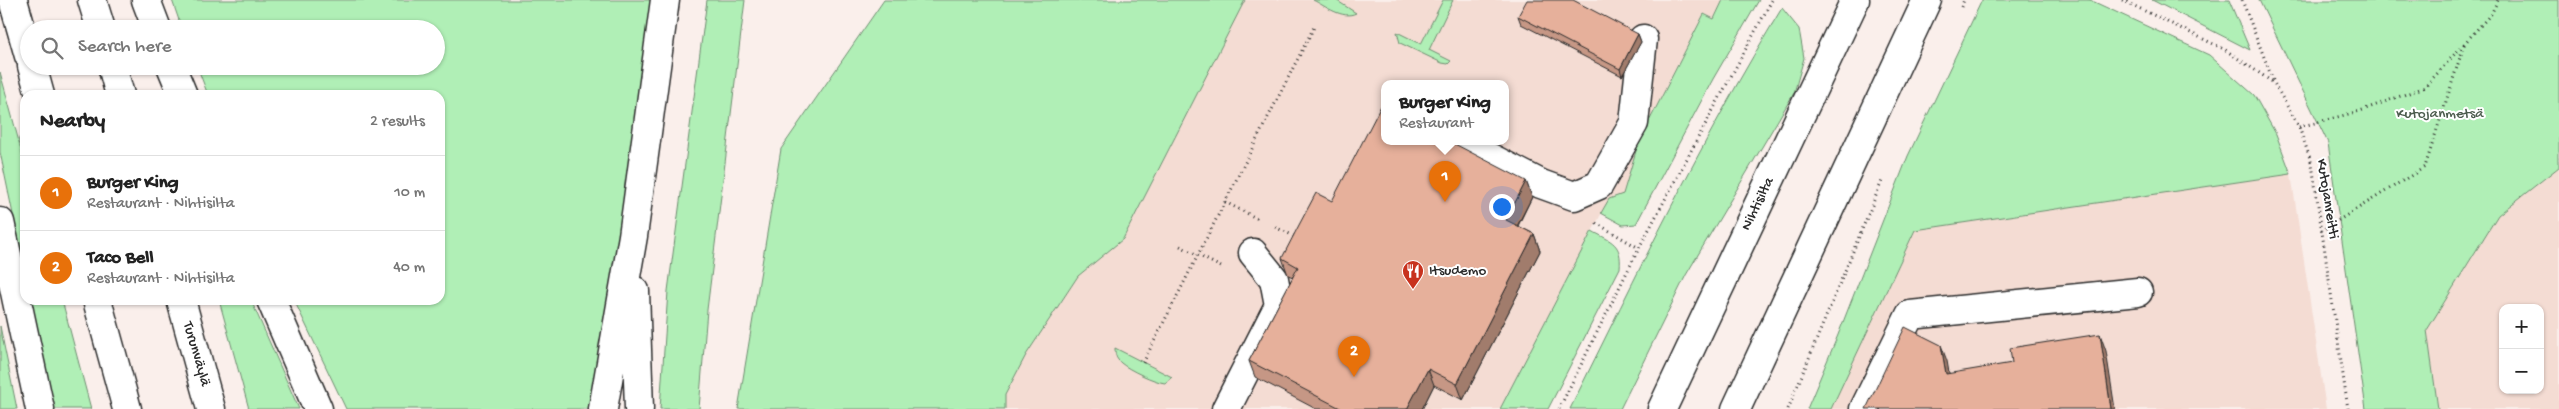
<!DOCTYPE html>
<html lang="en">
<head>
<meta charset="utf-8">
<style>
	:root { --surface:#fff; --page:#f2f2f2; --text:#222; --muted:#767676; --line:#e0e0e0; --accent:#ea580c }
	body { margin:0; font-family:"Gochi Hand",sans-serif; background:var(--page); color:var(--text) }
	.controls { position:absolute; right:15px; bottom:15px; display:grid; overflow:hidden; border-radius:10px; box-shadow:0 1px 4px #0004 }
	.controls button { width:45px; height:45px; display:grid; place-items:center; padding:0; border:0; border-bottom:1px solid var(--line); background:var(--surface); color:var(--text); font:25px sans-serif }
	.you { position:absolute; left:1501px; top:206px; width:18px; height:18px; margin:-12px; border:4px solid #fff; border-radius:50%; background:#1a73e8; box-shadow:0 0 0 8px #1a73e833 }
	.badge { display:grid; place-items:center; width:32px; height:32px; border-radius:50%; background:var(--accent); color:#fff; font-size:16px; font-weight:700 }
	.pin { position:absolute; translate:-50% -41px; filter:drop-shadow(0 1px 2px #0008) }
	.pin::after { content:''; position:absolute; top:26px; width:18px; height:15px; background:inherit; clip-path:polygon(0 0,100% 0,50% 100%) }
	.popup { position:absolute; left:1381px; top:80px; width:128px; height:65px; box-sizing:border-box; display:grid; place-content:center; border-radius:10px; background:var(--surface); filter:drop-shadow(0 1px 4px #0005); font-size:16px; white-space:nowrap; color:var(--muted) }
	.popup b { font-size:19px; color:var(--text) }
	.popup::after { content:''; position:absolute; left:50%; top:100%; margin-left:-10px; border:10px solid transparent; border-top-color:var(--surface) }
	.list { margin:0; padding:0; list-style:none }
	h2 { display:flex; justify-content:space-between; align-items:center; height:65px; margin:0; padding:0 20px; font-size:21px }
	h2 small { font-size:16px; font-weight:400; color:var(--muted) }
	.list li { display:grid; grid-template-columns:32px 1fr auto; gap:15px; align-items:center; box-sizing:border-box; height:75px; padding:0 20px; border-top:1px solid var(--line) }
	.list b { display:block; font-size:19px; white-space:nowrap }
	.list p { margin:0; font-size:16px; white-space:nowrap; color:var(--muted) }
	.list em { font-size:16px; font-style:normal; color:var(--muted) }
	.icon { flex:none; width:28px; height:28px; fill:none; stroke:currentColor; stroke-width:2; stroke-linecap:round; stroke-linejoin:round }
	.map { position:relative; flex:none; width:2559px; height:409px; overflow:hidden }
	.search { position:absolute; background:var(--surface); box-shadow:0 1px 4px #0004; left:20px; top:20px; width:425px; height:55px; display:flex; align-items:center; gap:12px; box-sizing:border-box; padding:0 18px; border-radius:28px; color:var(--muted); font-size:19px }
	.panel { position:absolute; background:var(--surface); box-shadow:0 1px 4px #0004; left:20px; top:90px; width:425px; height:215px; border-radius:15px }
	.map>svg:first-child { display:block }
</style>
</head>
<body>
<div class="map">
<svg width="2559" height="409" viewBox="0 0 2559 409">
	<rect width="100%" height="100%" fill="#faefeb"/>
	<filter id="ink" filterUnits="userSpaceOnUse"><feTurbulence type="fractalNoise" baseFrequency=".02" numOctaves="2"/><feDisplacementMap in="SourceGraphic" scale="10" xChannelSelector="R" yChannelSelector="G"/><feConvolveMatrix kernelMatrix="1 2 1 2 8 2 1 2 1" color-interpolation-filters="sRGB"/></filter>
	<g filter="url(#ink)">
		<!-- built -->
		<path fill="#f4dcd3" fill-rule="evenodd" d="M 1245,0 L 1723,0 L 1714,19 L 1704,14 L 1639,141 L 1623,195 L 1609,199 L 1500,409 L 1005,409 L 1005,395 L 1026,355 L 1078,276 L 1123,239 ZM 1385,83 L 1505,83 L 1505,141 L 1385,141 Z
			M 2559,167 L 2559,409 L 2438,409 L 2427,330 L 2498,215 ZM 2503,308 L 2540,308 L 2540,390 L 2503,390 Z
			M 2291,174 L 2326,409 L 1831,409 L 1915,230 Z"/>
		<!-- green -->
		<path fill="#b0efb6" stroke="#6e8d70" d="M 172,0 L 655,0 L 593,409 L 346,409 L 294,300 L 440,300 L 440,95 L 208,95 L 197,66 L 436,66 L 436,29 L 182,29 Z
			M 707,0 L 745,0 L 707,310 L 699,409 L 660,409 L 668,291 Z
			M 884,0 L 1245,0 L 1123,239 L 1078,276 L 1026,355 L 1005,395 L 1005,409 L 738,409 L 781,149 Z
			M 1313,0 L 1336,0 L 1356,13 C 1343,20 1325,6 1313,0 Z
			M 1443,0 L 1453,0 L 1429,50 L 1451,61 L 1448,64 L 1442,63 L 1400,43 L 1397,32 L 1421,44 Z
			M 1723,0 L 1759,0 L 1713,79 L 1636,224 L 1623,225 L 1601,213 L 1609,199 L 1623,194 L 1639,141 L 1704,14 L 1714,19 Z
			M 1982,0 L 2090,0 L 2209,55 L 2254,95 L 2276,134 L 2291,174 L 1915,230 L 1831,409 L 1807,409 L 1838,335 L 1908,156 Z
			M 2152,0 L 2229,0 L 2250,50 Z
			M 2259,0 L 2559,0 L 2559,167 L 2498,215 L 2427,330 L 2438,409 L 2366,409 L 2328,143 Z
			M 1782,8 L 1799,29 L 1804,58 L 1794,93 L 1686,275 L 1620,409 L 1570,409 C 1637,274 1703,137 1782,8 Z
			M 0,72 L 25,164 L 25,272 L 0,152 Z
			M 1592,231 C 1612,242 1622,243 1620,268 L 1548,409 L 1500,409 Z
			M 31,300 L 62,300 L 91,409 L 54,409 Z
			M 219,300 L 251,300 L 299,409 L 249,409 Z
			M 0,326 L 17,409 L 0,409 Z
			M 1115,348 L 1172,377 L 1165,383 C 1155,382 1129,370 1121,363 C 1116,359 1115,354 1115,348 Z"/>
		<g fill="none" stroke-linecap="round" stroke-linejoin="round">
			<!-- minor casing -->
			<g stroke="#2b2b2b" stroke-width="31">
				<path id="minor" d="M 1458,141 L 1541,184 L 1574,196 L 1599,185 L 1634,123 L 1643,39
					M 1226,409 L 1279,305 L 1274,279 L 1253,253
					M 1864,409 L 1910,315 L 2138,292"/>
			</g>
			<!-- major casing -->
			<g stroke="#2b2b2b" stroke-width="31">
				<path id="major" d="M 1662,409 L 1855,0
					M 1736,409 L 1927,0"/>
			</g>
			<!-- highway casing -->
			<g stroke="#2b2b2b" stroke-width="31">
				<path id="highway" d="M 13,0 L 29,56
					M 92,0 L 101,29
					M 146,0 L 157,29
					M 32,66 L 40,95
					M 112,66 L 120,95
					M 171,66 L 183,95
					M 0,222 L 40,409
					M 635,291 L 639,409
					M 97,300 L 127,409
					M 181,300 L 211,409
					M 271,300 L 318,409
					M 603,409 L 633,236 L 665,0"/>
			</g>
			<!-- path -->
			<path stroke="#2b2b2b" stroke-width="3" stroke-dasharray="1 4" stroke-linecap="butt" d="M 2122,0 L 2224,49 L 2274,83 L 2299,127 L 2312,164 L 2348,409
				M 2242,0 L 2274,83
				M 1961,7 L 1964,0
				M 2299,127 L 2360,111 L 2425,87 L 2491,14 L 2498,0
				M 1225,202 L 1260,220
				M 1596,223 L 1639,248
				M 1275,227 L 1296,237
				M 2321,231 L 2425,167 L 2465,42
				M 1180,246 L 1223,268
				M 1143,363 L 1315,25
				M 1559,409 L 1639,248 L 1772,0
				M 1788,409 L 1882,181"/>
			<!-- minor -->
			<use href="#minor" stroke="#fff" stroke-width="28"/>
			<!-- major -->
			<use href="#major" stroke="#fff" stroke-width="28"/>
			<!-- highway -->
			<use href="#highway" stroke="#fff" stroke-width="28"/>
		</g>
		<!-- wall -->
		<path fill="#c69785" stroke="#2b2b2b" d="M 1518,16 L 1638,34 L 1641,42 L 1622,76 L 1521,24 Z
			M 1526,181 L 1532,197 L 1518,226 L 1534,234 L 1540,251 L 1463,400 L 1434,385 L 1422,409 L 1316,409 L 1255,377 L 1249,361 L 1293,277 L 1288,275 L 1282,258 Z"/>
		<!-- shaded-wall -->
		<path fill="#a17b6c" stroke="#2b2b2b" d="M 1638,34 L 1641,42 L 1622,76 L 1620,69 Z
			M 1526,181 L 1532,197 L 1512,236 L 1506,220 Z
			M 1534,234 L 1540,251 L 1463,400 L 1457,384 Z
			M 2100,334 L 2106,351 L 2115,409 L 2111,409 Z
			M 1941,345 L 1947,361 L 1952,390 L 1946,374 Z
			M 1428,369 L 1434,385 L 1422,409 L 1407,409 Z"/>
		<!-- building -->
		<path fill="#e6b09b" stroke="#2b2b2b" d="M 1527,0 L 1573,0 L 1638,34 L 1620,69 L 1518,16 Z
			M 1381,106 L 1385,108 L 1385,141 L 1449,141 L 1526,181 L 1506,220 L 1534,234 L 1457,384 L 1428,369 L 1407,409 L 1342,409 L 1249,361 L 1298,267 L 1282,258 L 1299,225 L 1316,193 L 1332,201 Z
			M 1905,327 L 1941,345 L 1946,374 L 2012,363 L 2010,348 L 2100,334 L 2111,409 L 1866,409 Z"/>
	</g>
	<!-- icons -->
	<defs>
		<g id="restaurant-pin" transform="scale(1.125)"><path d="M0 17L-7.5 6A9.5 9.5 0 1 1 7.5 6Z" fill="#c8321e" stroke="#fff"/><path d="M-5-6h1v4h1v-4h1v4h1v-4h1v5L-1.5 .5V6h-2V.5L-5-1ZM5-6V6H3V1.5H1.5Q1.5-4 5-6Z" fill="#fff"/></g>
	</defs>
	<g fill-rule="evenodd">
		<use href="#restaurant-pin" x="1413" y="271"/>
	</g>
	<g text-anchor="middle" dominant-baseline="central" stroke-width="4" stroke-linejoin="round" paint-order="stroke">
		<!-- park labels -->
		<g font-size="15" fill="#4c5c4e" stroke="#fff">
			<text x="2440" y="114">Kutojanmetsä</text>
		</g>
		<!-- street labels -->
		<g font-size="15" fill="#2b2b2b" stroke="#fff">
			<text transform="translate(2327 199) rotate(81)">Kutojanreitti</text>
			<text transform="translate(1758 204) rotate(-64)">Nihtisilta</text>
			<text transform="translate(196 354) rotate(74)">Turunväylä</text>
		</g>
		<!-- poi labels -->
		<g font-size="15" fill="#2b2b2b" stroke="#fff" text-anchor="start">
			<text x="1429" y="271">Itsudemo</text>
		</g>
	</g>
</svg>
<div class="controls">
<button>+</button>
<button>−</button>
</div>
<div class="you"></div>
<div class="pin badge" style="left:1445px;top:202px;background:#e8710a">1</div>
<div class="popup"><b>Burger King</b>Restaurant</div>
<div class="pin badge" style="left:1354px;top:377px;background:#e8710a">2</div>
<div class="search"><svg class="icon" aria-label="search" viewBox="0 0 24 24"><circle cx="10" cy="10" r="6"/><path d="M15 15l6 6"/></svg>Search here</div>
<section class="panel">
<h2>Nearby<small>2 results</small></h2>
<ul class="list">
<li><span class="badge" style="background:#e8710a">1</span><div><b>Burger King</b><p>Restaurant · Nihtisilta</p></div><em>10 m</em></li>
<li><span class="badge" style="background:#e8710a">2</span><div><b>Taco Bell</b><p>Restaurant · Nihtisilta</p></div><em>40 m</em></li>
</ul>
</section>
</div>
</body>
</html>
